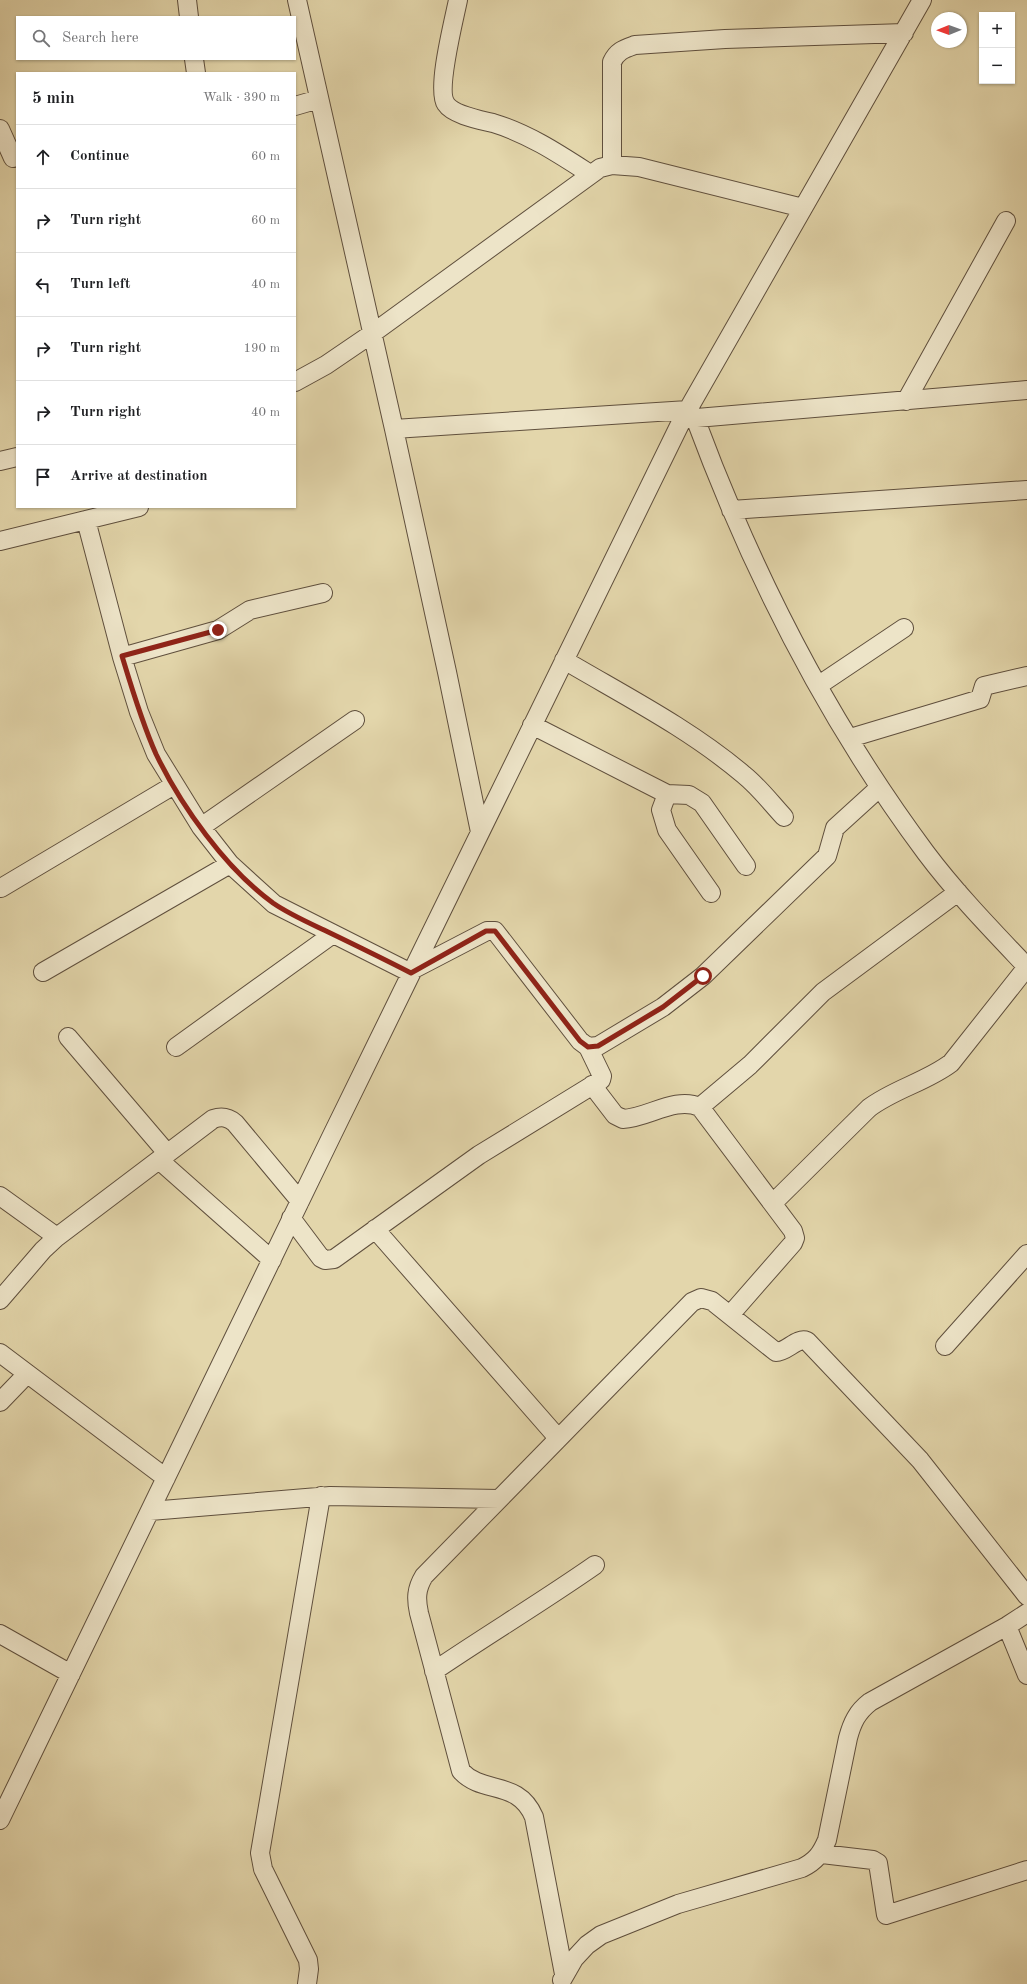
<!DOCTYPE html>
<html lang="en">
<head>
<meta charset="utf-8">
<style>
	:root { --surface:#fff; --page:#f6f6f6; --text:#202124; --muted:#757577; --line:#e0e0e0 }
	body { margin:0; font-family:"Old Standard TT",serif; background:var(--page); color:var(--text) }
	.controls { position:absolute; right:12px; top:12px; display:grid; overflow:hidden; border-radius:0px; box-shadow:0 1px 3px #0004 }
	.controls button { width:36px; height:36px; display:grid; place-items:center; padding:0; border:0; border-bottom:1px solid var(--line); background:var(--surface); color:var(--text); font:20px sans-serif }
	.compass { position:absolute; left:931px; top:12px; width:36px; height:36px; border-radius:50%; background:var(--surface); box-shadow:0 1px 3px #0004; rotate:269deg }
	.stop { position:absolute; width:12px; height:12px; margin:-9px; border:3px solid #8f2418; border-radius:50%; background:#fff }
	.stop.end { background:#8f2418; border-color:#fff; box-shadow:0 1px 4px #0008 }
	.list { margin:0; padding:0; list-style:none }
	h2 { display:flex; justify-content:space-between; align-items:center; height:52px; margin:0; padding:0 16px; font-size:17px }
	h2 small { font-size:13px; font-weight:400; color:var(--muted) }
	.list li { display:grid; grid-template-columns:26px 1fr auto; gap:12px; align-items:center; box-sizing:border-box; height:64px; padding:0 16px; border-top:1px solid var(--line) }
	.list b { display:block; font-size:15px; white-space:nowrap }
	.list em { font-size:13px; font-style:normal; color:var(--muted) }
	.icon { flex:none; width:22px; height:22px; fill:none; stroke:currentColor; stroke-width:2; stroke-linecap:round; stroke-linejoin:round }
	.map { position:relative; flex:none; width:1027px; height:1984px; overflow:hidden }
	.search { position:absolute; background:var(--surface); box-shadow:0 1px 3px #0004; left:16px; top:16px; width:280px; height:44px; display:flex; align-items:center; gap:10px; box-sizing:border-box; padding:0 14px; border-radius:0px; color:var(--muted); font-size:15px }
	.panel { position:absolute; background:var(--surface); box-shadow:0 1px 3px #0004; left:16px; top:72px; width:280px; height:436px; border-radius:0px }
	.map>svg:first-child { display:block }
</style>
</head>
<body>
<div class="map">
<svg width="1027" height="1984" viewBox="0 0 1027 1984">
	<rect width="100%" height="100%" fill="#e3d6ab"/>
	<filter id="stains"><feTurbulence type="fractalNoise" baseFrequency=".005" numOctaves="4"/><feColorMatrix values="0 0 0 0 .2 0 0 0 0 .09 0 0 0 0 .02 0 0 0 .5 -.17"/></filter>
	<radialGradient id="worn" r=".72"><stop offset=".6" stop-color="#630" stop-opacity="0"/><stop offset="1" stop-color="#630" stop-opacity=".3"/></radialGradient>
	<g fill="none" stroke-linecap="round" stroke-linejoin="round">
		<!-- minor casing -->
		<g stroke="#5f4f3d" stroke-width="20">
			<path id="minor" d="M 187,0 L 189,17
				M 297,0 L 394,429 L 447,672 L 480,832
				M 458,0 C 454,20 436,90 446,104 C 453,115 481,120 493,123 C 529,134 559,154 590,174
				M 194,59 L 196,73
				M 295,106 L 319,99
				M 0,129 L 13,158
				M 612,165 L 612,62 C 617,51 624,49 635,45 L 725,39 L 904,33
				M 295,382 L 326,365 L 373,333 L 600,168 L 612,165 L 639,167 L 803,208
				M 906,401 L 1006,221
				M 695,418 C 752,572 827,720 926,853 C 956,893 992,930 1027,967
				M 685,419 L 1027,390
				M 394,429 L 688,410
				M 0,461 L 17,457
				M 731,510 L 1027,490
				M 86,520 L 122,657 L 139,712 L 156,754 L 201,827 L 230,864 L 274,904 L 411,973
				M 0,541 L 139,507
				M 122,657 L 218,630 L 250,610 L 323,593
				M 564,660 C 625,696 690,729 744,775 C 759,787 771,803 784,817
				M 819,685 L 904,628
				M 532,725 L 667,794 L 689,795 L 702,803 L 746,866
				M 850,738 L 980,699 L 984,686 L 1027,676
				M 667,794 L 661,810 L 667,830 L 711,893
				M 201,827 L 355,720
				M 1,888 L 174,785
				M 412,970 L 487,931 L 495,931 L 580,1041 L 588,1047 L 598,1046 L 663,1007 L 703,976 L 827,856 L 835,828 L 879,788
				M 43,972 L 230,864
				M 68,1037 L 167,1153
				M 176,1047 L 333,934
				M 592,1085 L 615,1115 L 623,1119 C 648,1118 675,1096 700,1107 L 793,1231 L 795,1238 L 793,1243 L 730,1315
				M 700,1107 L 750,1065 L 823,992 L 958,892
				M 159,1160 L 272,1260
				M 0,1196 L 57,1237
				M 773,1203 L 869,1108 C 894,1089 926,1082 951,1063 L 1027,967
				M 291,1218 L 321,1258 L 325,1260 L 334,1259 L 479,1155 L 601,1080 L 602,1076 L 588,1047
				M 375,1229 L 558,1438
				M 0,1300 L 43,1250 L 57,1237 L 213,1119 C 222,1116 228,1117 235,1123 L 300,1201
				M 945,1346 L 1027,1254
				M 0,1353 L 166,1478
				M 0,1402 L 27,1374
				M 150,1511 L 330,1496 L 499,1499
				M 1007,1626 L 1027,1675
				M 0,1634 L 71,1674
				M 434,1671 C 487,1635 542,1602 595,1565
				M 0,1820 L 333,1133 L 682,420 L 922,0
				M 822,1854 L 873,1860 L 878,1863 L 886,1915 L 1027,1870
				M 564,1974 L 534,1817 C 518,1779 483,1795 461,1771 L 419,1613 C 416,1599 416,1589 424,1576 L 692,1302 L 701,1298 L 712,1301 L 776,1352 C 787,1352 797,1337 807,1341 L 920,1460 L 1027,1596
				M 562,1980 L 574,1959 L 587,1945 L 601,1935 L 678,1904 L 802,1868 C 816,1861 821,1854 827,1840 L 848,1738 C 852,1723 857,1712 870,1702 L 1007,1626 L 1027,1613
				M 307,1984 L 309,1969 L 308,1960 L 263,1869 L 260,1853 L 321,1496"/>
		</g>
		<!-- minor -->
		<use href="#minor" stroke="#ede4c8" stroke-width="18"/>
	</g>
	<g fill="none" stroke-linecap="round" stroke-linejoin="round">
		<!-- route -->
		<path stroke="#8f2418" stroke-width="5" d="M 218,630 L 122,656 C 132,689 142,723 156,754 C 181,806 226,869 273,903 C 289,914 307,922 324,930 C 353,944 382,958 411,973 L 486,931 L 495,931 L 580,1041 L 588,1047 L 598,1046 L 663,1007 L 703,976"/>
	</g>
	<rect width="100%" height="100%" filter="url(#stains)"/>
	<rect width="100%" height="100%" fill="url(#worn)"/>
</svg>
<div class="controls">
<button>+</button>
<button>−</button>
</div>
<svg class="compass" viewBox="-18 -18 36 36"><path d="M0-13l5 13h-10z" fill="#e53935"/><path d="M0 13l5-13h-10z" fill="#757577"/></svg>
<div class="stop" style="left:703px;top:976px"></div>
<div class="stop end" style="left:218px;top:630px"></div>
<div class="search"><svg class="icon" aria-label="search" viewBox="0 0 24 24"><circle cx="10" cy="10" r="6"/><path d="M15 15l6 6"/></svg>Search here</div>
<section class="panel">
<h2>5 min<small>Walk · 390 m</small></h2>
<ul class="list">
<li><svg class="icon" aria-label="ahead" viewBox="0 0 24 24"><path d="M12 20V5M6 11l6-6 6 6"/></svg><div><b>Continue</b></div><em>60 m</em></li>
<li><svg class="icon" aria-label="right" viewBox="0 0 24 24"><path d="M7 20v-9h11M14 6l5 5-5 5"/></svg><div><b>Turn right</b></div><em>60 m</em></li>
<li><svg class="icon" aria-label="left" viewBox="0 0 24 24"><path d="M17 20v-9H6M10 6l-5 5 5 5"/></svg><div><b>Turn left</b></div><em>40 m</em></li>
<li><svg class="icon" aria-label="right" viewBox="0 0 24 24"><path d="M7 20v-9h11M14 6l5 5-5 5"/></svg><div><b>Turn right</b></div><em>190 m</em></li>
<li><svg class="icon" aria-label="right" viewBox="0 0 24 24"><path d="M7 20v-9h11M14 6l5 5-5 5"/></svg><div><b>Turn right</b></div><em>40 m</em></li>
<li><svg class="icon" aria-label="arrive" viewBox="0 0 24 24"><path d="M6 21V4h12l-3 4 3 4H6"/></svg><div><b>Arrive at destination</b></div></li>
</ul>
</section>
</div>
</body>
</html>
